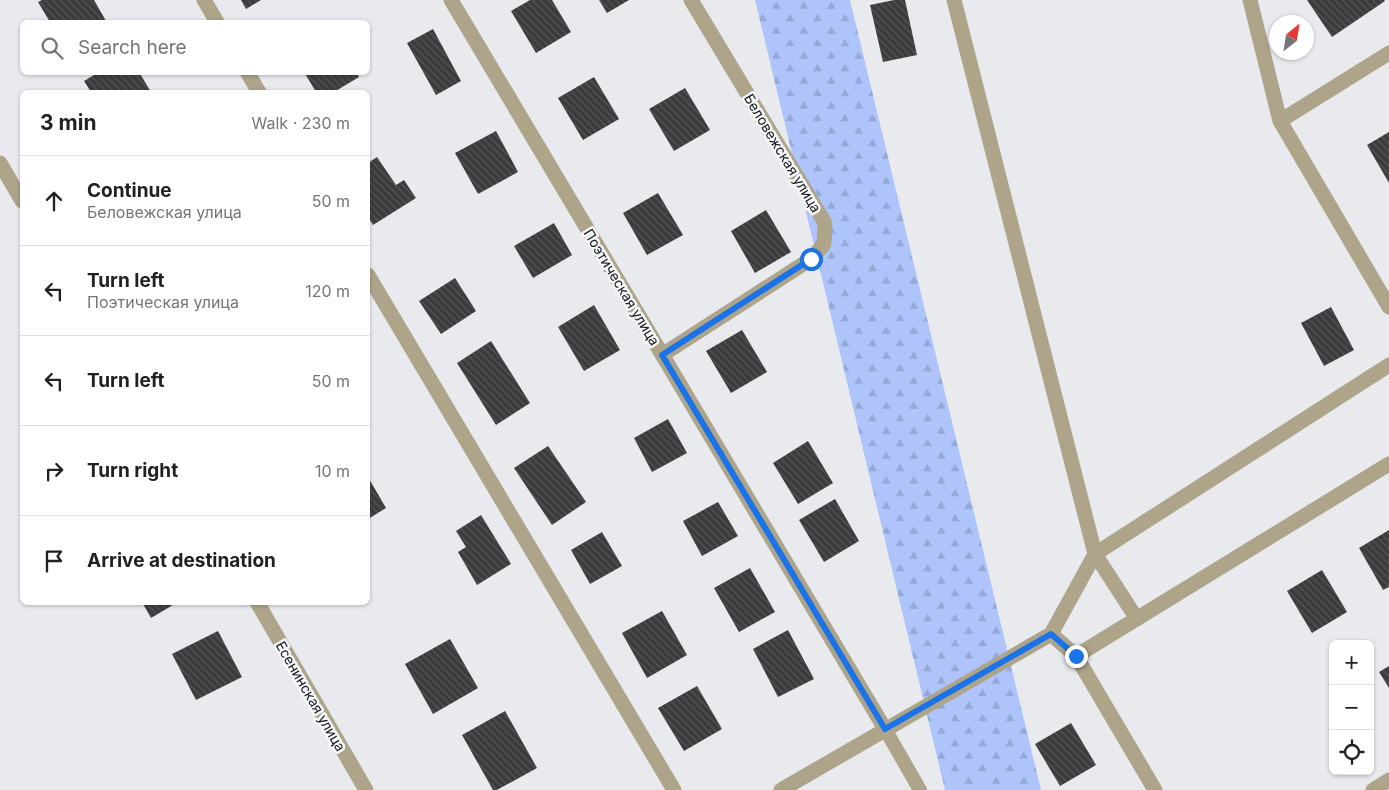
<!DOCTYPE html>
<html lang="en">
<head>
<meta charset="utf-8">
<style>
	:root { --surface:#fff; --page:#f2f2f2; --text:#202124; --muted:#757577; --line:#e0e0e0 }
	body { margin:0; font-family:Inter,sans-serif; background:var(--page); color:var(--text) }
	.controls { position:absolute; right:15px; bottom:15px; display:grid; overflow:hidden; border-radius:8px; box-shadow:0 1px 4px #0004 }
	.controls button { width:45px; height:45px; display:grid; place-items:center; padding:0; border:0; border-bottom:1px solid var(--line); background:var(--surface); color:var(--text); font:25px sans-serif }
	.compass { position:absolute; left:1269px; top:15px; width:45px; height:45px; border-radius:50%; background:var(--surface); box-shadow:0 1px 4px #0004; rotate:30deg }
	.stop { position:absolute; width:15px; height:15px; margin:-11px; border:4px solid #1a73e8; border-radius:50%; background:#fff }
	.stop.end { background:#1a73e8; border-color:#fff; box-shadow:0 1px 5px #0008 }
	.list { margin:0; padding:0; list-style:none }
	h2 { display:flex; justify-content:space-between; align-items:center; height:65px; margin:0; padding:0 20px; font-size:21px }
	h2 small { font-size:16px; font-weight:400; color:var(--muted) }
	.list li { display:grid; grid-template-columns:32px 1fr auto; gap:15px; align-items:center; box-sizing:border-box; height:90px; padding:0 20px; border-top:1px solid var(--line) }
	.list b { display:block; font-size:19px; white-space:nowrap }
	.list p { margin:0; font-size:16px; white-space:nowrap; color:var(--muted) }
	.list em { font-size:16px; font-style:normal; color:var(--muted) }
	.icon { flex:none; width:28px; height:28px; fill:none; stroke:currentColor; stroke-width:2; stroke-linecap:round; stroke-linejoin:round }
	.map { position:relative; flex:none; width:1389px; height:790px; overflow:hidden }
	.search { position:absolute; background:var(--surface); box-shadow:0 1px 4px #0004; left:20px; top:20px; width:350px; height:55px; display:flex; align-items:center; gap:12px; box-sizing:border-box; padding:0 18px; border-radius:8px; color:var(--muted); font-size:19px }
	.panel { position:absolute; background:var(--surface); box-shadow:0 1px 4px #0004; left:20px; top:90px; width:350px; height:515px; border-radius:8px }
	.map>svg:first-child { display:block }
</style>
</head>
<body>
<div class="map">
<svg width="1389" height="790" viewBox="0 0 1389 790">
	<defs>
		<pattern id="forest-firs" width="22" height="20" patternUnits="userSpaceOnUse" patternTransform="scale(1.25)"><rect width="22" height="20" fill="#aec4fb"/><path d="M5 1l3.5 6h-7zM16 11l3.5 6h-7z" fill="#95a8d6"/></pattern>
		<pattern id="building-back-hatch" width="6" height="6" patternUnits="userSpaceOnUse" patternTransform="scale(1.25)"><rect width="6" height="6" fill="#3b3c3e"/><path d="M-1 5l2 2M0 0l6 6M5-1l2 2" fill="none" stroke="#545557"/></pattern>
	</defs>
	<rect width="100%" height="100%" fill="#e8eaed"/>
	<!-- forest -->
	<path fill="url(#forest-firs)" d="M 755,0 L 850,0 L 1041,790 L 945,790 Z"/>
	<!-- building -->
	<path fill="url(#building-back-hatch)" d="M 42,0 L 94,0 L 106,21 L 103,22 L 50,22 L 38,2 Z
		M 241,0 L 261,0 L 246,9 Z
		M 530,0 L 552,0 L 571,32 L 536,53 L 511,11 Z
		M 599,0 L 629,0 L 607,13 Z
		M 894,0 L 905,0 L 917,55 L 883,62 L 870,5 Z
		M 1307,0 L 1384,0 L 1385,1 L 1332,37 Z
		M 433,29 L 461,81 L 436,95 L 407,43 Z
		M 99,72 L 139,72 L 151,92 L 91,92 L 84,81 Z
		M 304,72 L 356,72 L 359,77 L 334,92 L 316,92 Z
		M 594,77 L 619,119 L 583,140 L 558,98 Z
		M 685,88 L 710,130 L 674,151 L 649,109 Z
		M 496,131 L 518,172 L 478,194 L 455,153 Z
		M 1389,132 L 1389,183 L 1367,145 Z
		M 377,157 L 396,185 L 404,180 L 416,198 L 373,225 L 368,217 L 368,163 Z
		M 658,193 L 683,235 L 647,255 L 623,213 Z
		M 766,210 L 791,252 L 755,273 L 731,231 Z
		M 554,223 L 572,255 L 533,278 L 514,246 Z
		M 455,278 L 476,311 L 441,334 L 419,301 Z
		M 594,305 L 620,350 L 584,371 L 558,327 Z
		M 1331,307 L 1354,350 L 1324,366 L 1301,323 Z
		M 742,330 L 767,372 L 731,393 L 706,351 Z
		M 491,341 L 530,403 L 496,425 L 457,363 Z
		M 668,419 L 687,453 L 652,472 L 634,438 Z
		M 808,441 L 833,483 L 798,504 L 773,463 Z
		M 548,446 L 586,502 L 552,525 L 514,468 Z
		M 368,477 L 386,508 L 368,519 Z
		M 835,499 L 859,541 L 824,562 L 799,520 Z
		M 718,502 L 738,536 L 702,556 L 683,521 Z
		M 481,515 L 511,564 L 477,585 L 458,552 L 466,547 L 456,531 Z
		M 1389,530 L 1389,587 L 1383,590 L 1359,548 Z
		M 602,532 L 622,566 L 590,584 L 571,550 Z
		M 750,568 L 775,612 L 739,632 L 714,588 Z
		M 1322,570 L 1347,612 L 1312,633 L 1287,591 Z
		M 142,602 L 178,602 L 151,618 Z
		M 662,611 L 687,655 L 647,678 L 622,633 Z
		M 788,630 L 814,679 L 778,697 L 753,649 Z
		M 218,631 L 242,677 L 196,700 L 172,654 Z
		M 450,639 L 478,688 L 433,714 L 405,664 Z
		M 1389,666 L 1389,688 L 1379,672 Z
		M 697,686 L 722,729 L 684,751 L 658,708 Z
		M 505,711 L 537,768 L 497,790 L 493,790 L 462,735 Z
		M 1071,723 L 1096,765 L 1060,786 L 1035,744 Z"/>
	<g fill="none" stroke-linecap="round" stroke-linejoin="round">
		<!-- service -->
		<path stroke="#aea48a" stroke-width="14" d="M 885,729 L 920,790"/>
		<!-- minor -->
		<path stroke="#aea48a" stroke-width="15" d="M 204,0 L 217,22
			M 451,0 L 885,729
			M 954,0 L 1095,554 L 1137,619
			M 1250,0 L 1280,121 L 1389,307
			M 247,72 L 259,92
			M 1280,121 L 1389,53
			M 0,163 L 22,201
			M 368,275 L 674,790
			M 662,355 L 811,259 L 824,244 L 825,223 L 691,0
			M 257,602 L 366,790
			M 1051,634 L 1076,656 L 1155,790
			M 1076,656 L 1389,464
			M 781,790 L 1051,634 L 1095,554 L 1389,365
			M 1373,790 L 1389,780"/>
	</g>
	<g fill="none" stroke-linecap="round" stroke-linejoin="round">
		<!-- route -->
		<path stroke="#1a73e8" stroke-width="6" d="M 811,259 L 662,355 L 885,729 L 1051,634 L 1076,656"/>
	</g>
	<g text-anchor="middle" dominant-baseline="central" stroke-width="5" stroke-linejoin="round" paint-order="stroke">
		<!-- street labels -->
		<g font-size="14" fill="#161718" stroke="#f6f7fa">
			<text transform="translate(783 153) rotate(59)">Беловежская улица</text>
			<text transform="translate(622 287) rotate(59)">Поэтическая улица</text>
			<text transform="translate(311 696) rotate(60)">Есенинская улица</text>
		</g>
	</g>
</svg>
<div class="controls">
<button>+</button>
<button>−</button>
<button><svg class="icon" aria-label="locate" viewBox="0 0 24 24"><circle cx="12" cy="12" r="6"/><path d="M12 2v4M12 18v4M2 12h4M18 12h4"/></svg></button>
</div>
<svg class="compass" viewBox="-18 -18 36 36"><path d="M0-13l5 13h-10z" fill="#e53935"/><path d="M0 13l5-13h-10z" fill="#757577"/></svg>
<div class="stop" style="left:811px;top:259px"></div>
<div class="stop end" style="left:1076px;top:656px"></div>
<div class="search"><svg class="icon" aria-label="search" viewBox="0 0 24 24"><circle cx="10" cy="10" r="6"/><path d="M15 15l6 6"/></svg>Search here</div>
<section class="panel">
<h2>3 min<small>Walk · 230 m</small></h2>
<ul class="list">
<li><svg class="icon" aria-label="ahead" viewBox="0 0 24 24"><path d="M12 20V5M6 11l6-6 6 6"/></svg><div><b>Continue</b><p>Беловежская улица</p></div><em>50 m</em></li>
<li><svg class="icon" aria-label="left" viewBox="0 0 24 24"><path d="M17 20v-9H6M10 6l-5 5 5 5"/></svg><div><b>Turn left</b><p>Поэтическая улица</p></div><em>120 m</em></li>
<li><svg class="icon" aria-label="left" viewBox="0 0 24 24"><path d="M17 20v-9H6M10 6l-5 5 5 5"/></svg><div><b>Turn left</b></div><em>50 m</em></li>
<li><svg class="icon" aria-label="right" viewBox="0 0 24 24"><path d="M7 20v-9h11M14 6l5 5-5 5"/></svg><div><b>Turn right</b></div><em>10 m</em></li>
<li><svg class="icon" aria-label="arrive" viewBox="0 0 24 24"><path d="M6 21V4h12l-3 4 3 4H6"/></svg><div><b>Arrive at destination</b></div></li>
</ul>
</section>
</div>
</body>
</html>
